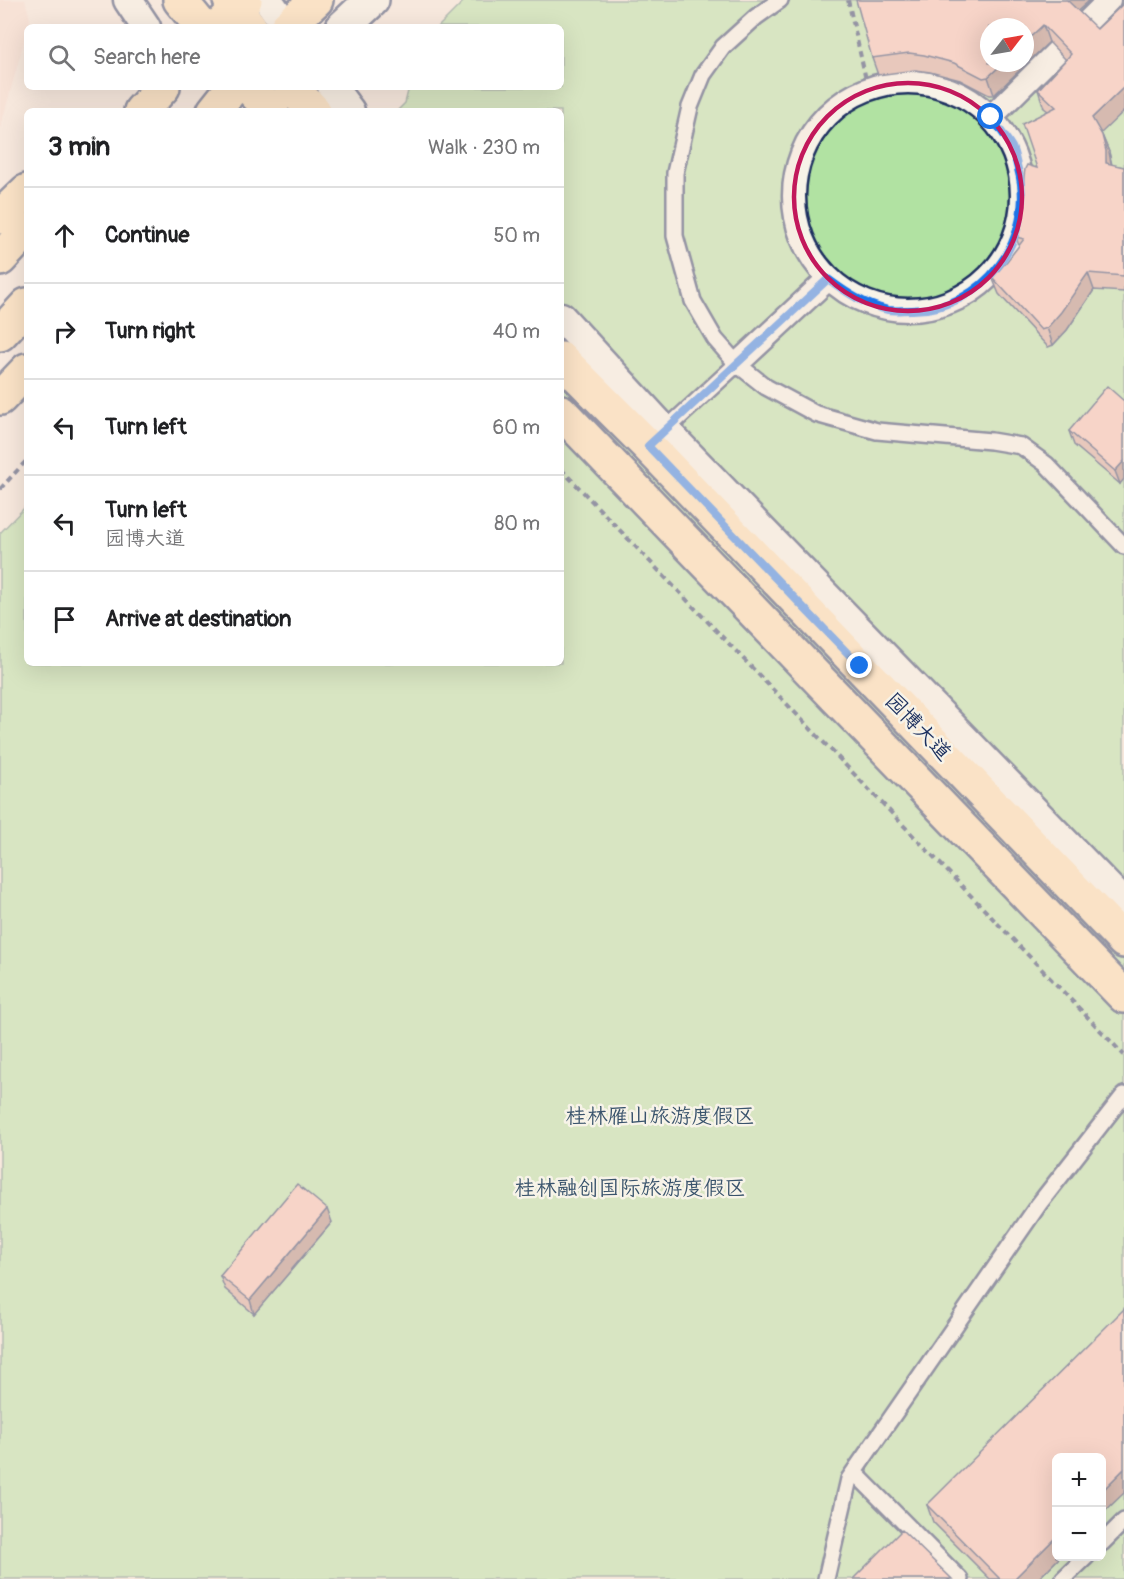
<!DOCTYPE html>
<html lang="en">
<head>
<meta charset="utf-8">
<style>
	:root { --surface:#fff; --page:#f2f2f2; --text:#202124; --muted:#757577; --line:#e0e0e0 }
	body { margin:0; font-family:Pangolin,"LXGW WenKai TC",sans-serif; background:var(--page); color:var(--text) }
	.controls { position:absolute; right:18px; bottom:18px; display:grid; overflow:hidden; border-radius:9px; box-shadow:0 6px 24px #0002 }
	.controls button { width:54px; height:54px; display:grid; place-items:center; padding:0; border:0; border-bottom:2px solid var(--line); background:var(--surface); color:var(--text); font:30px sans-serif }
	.compass { position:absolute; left:980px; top:18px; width:54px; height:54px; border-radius:50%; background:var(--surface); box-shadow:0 6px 24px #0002; rotate:59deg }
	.stop { position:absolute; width:18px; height:18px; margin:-14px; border:4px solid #1a73e8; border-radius:50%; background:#fff }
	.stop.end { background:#1a73e8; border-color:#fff; box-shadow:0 2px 6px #0008 }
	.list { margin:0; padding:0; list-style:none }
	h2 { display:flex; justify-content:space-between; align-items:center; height:78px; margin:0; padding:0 24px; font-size:26px }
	h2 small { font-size:20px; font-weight:400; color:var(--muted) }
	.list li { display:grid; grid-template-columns:39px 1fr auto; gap:18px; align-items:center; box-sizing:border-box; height:96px; padding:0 24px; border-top:2px solid var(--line) }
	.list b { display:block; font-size:22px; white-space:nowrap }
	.list p { margin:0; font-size:20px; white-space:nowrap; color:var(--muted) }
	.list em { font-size:20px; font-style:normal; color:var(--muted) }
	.icon { flex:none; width:33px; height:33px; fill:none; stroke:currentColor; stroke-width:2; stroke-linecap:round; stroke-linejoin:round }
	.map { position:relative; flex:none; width:1124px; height:1579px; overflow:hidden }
	.search { position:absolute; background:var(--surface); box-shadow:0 6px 24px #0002; left:24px; top:24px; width:540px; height:66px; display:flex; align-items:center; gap:15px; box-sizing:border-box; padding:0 21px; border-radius:9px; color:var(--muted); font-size:22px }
	.panel { position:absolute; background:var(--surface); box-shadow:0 6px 24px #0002; left:24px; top:108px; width:540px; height:558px; border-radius:9px }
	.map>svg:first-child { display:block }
</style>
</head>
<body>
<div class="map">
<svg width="1124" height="1579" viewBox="0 0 1124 1579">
	<rect width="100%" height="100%" fill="#f7e8dd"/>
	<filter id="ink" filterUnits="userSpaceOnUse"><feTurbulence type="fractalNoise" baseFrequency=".0167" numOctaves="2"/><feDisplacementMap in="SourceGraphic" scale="12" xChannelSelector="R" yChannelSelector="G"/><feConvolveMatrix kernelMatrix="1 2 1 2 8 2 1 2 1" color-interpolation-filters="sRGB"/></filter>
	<g filter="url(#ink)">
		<!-- built -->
		<path fill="#f7dbcf" d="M 0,0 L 25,0 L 30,19 L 0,129 Z"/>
		<!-- green -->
		<path fill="#b1e2a2" stroke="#668880" stroke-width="1.5" fill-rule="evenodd" d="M 465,0 L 1124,0 L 1124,1579 L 0,1579 L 0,533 L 27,505 L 27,663 L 561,663 L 561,111 L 397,111 L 405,103 L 409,87 L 561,87 L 561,27 L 438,27 ZM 989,27 L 1025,27 L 1025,63 L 989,63 ZM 1056,1458 L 1102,1458 L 1102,1556 L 1056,1556 Z"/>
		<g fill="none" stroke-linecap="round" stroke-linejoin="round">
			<!-- service casing -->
			<g stroke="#1b2f5e" stroke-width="20">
				<path id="service" d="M 780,0 L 756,17 L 723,47 L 703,75 L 690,107 L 675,173 L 675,236 L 693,301 L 715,339 L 737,364 L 766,387 L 816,414 L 877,431 L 991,441 L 1021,446 L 1046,464 L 1124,546
					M 661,434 L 737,364
					M 854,1472 L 960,1579
					M 1102,1543 L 1124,1521
					M 826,1579 L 849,1479 L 1039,1204 L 1124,1095
					M 1063,1579 L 1087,1556"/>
			</g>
			<!-- pedestrian casing -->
			<g stroke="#1b2f5e" stroke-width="27">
				<path id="pedestrian" d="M794 196a114 114 0 1 1 228 0a114 114 0 1 1-228 0Z
					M 991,117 L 1109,0
					M 737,364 L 828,279"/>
			</g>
			<!-- minor casing -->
			<g stroke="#1b2f5e" stroke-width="33">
				<path id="minor" d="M 128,0 L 146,27
					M 268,0 L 287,27
					M 332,87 L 350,111
					M 561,317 L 665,430 L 1124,903"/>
			</g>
			<!-- tertiary casing -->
			<g stroke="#1b2f5e" stroke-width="38">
				<path id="tertiary" d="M 343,27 L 372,0"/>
			</g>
			<!-- primary casing -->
			<g stroke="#1b2f5e" stroke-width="38">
				<path id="primary" d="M 180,0 L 202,27
					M 230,0 L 250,27
					M 249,87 L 272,111
					M 291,87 L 314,111
					M 0,217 L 27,191
					M 561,359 L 648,446 L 1124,941
					M 0,398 L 27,370
					M 561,412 L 1124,996"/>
			</g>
			<!-- trunk casing -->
			<g stroke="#1b2f5e" stroke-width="38">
				<path id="trunk" d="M 219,27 L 245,0
					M 287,27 L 316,0
					M 141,111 L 163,87
					M 214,111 L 233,87
					M 0,259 L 27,230
					M 0,334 L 27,305"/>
			</g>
			<!-- path -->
			<path stroke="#1b2f5e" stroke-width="4" stroke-dasharray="6 4.5" stroke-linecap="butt" d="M 848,0 L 868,88
				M 561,469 L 1124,1055
				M 0,489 L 27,460"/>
			<!-- service -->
			<use href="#service" stroke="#f7f3e8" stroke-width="15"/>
			<!-- pedestrian -->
			<use href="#pedestrian" stroke="#f7f3e8" stroke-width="22"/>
			<!-- minor -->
			<use href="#minor" stroke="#f7f3e8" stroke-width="28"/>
			<!-- tertiary -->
			<use href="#tertiary" stroke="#f7f3e8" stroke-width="33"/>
			<!-- primary -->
			<use href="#primary" stroke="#fcdcab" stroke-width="33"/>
			<!-- trunk -->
			<use href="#trunk" stroke="#fcdcab" stroke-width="33"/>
		</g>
		<!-- wall -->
		<path fill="#d4a396" stroke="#1b2f5e" stroke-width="1.5" d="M 1078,11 L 1101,133 L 1109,152 L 1112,165 L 1124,167 L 1124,292 L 1094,290 L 1067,330 L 1053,345 L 1048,347 L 999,294 L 992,277 L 1007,261 L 1019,246 L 1016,237 L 1037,168 L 1048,111 L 1044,108 L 1038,90 L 1066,60 L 1049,42 L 994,95 L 989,95 L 960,80 L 930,72 L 915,70 L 878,75 L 872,58 Z
			M 1124,401 L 1120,484 L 1074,445 L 1069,431 Z
			M 332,1222 L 254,1314 L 225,1289 L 220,1276 Z
			M 927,1505 L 1056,1557 L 1060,1557 L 1038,1579 L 990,1579 L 933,1522 Z"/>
		<!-- shaded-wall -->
		<path fill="#ad847a" stroke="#1b2f5e" stroke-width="1.5" d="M 1066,0 L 1090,0 L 1072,16 Z
			M 1043,25 L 1049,42 L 994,95 L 988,77 L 1003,63 L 1025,63 L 1025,42 Z
			M 1124,87 L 1124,111 L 1098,136 L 1092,118 Z
			M 1102,135 L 1109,152 L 1112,168 L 1106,163 Z
			M 1088,273 L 1094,290 L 1067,330 L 1053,345 L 1047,328 Z
			M 1124,461 L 1124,479 L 1120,484 L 1115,471 Z
			M 327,1209 L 332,1222 L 254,1314 L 250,1300 Z
			M 1124,1469 L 1124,1493 L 1101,1515 L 1101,1492 Z
			M 1056,1537 L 1056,1557 L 1060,1557 L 1038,1579 L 1014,1579 Z"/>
		<!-- building -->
		<path fill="#f7bdaf" stroke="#1b2f5e" stroke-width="1.5" d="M 856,0 L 1067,0 L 1097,29 L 1124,3 L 1124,87 L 1092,118 L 1102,135 L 1106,151 L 1106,163 L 1124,167 L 1124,276 L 1088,273 L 1061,312 L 1047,328 L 1041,330 L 992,277 L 1007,261 L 1024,239 L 1016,237 L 1025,169 L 1027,165 L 1037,168 L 1022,124 L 1056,107 L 1038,90 L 1071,54 L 1043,25 L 1025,42 L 1025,27 L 989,27 L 989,63 L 1003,63 L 988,77 L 983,78 L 954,63 L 924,55 L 909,53 L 872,58 Z
			M 1107,386 L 1124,401 L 1124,461 L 1115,471 L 1069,431 Z
			M 297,1184 L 327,1209 L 250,1300 L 220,1276 Z
			M 1124,1309 L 1124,1469 L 1101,1492 L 1101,1458 L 1056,1458 L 1056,1537 L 1014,1579 L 1000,1579 L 927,1505 Z
			M 902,1530 L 952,1579 L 853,1579 Z"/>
	</g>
	<g fill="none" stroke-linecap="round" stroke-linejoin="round" filter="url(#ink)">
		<!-- route -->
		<path stroke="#1a73e8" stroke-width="8" d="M 860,666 L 648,446 L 828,279 C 847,293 865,305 888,310 C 895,311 903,310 911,310 C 983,311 1037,238 1018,169 C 1016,162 1015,154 1012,147 C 1006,137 998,127 991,117"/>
	</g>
	<!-- marked area -->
	<path d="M0 0H1124V1579H0ZM794 197a114 114 0 1 1 228 0a114 114 0 1 1-228 0Z" fill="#f7e8dd" fill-opacity=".55" fill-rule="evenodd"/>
	<path fill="none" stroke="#c2185b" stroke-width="4.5" stroke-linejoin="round" d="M794 197a114 114 0 1 1 228 0a114 114 0 1 1-228 0Z"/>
	<g text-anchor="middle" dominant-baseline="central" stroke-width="5" stroke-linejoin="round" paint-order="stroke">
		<!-- street labels -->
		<g font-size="21" fill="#1b2f5e" stroke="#f7f3e8">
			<text transform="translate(918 727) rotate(46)">园博大道</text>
		</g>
		<!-- park labels -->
		<g font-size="21" fill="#39536c" stroke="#f7f3e8">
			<text x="660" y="1116">桂林雁山旅游度假区</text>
			<text x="630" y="1188">桂林融创国际旅游度假区</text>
		</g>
	</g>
</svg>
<div class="controls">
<button>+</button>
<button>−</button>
</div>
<svg class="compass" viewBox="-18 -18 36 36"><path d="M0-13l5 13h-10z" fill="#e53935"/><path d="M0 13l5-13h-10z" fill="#757577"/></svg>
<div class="stop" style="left:991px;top:117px"></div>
<div class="stop end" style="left:860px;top:666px"></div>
<div class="search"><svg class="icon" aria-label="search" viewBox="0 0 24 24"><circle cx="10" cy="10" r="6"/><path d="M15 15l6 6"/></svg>Search here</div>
<section class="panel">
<h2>3 min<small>Walk · 230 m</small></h2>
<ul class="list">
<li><svg class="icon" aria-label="ahead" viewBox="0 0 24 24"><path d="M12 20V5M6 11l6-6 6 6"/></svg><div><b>Continue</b></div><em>50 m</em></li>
<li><svg class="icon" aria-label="right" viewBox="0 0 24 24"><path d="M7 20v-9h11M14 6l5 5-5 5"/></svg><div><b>Turn right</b></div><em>40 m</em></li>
<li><svg class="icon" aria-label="left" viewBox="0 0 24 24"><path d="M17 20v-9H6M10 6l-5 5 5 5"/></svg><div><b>Turn left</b></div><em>60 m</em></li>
<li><svg class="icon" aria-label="left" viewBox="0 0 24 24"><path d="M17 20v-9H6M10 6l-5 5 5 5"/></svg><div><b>Turn left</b><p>园博大道</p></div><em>80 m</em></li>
<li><svg class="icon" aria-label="arrive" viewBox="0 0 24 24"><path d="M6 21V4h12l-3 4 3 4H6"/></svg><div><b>Arrive at destination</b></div></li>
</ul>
</section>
</div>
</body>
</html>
